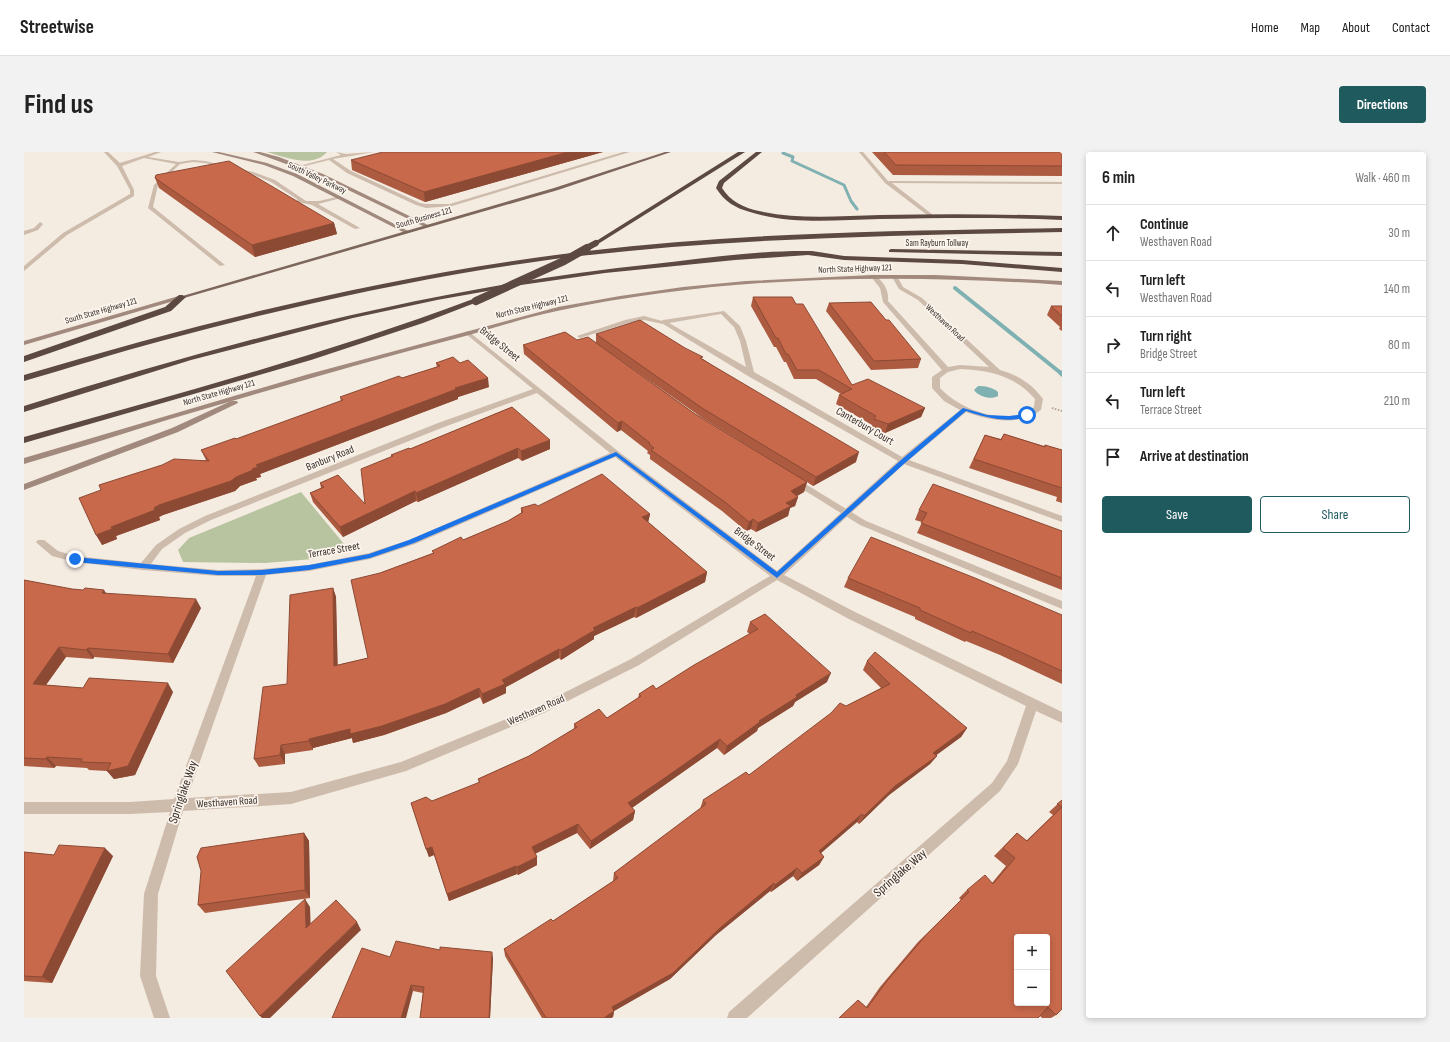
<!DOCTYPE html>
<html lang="en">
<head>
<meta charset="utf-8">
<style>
	:root { --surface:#fff; --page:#f2f2f2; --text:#222; --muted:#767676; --line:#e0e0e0; --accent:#1f5a5e }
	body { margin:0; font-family:"Sofia Sans Condensed",sans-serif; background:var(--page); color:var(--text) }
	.controls { position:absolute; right:12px; bottom:12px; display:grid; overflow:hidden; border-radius:4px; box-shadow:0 2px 6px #0003 }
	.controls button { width:36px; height:36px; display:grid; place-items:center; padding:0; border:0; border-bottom:1px solid var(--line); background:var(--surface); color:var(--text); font:20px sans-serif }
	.stop { position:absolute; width:12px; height:12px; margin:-9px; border:3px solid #1a73e8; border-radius:50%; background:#fff }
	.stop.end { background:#1a73e8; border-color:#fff; box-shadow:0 1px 4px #0008 }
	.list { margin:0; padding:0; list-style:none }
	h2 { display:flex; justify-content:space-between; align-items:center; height:52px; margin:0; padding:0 16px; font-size:17px }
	h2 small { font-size:13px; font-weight:400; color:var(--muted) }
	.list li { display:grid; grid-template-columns:26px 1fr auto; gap:12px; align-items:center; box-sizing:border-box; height:56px; padding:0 16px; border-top:1px solid var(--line) }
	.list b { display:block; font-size:15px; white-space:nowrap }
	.list p { margin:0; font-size:13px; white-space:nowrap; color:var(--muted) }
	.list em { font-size:13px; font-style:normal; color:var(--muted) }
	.actions { display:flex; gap:8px; padding:12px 16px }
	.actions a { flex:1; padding:9px 0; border:1px solid var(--accent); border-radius:4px; text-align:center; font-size:14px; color:var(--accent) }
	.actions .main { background:var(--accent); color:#fff }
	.icon { flex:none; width:22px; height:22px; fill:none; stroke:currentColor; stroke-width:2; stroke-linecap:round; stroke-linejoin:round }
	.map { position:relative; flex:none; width:1038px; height:866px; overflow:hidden; border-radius:4px }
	header { display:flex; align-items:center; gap:24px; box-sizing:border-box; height:56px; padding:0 20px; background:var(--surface); border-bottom:1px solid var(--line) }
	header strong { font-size:19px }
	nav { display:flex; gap:22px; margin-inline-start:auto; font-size:14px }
	.intro { display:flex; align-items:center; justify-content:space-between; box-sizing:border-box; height:96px; padding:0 24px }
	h1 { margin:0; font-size:28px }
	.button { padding:10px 18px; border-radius:4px; background:var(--accent); color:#fff; font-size:14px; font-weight:700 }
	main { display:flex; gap:24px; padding:0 24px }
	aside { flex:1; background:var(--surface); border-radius:4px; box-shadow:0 2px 6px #0003 }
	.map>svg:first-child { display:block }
</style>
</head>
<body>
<header>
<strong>Streetwise</strong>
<nav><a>Home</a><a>Map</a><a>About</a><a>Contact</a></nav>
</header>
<div class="intro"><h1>Find us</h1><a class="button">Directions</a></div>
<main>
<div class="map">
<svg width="1038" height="866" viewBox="0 0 1038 866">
	<rect width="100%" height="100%" fill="#f4ebe1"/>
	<!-- green -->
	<path fill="#b8c4a0" d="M 243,0 L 303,0 C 288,17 261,5 243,0 Z
		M 277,340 L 325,398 L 289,407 L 241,411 L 159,410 L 154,398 L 165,386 Z"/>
	<!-- water -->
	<path fill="#7fb0b2" d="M 954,234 C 961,234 968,235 974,240 L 974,244 C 967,248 955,245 950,238 Z"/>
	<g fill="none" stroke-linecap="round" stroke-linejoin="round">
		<!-- stream-far2 -->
		<path stroke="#7fb0b2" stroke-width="3" d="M 759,1 L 769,5 L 768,9 L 820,33 L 827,49 L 833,57"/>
		<!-- stream-far1 -->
		<path stroke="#7fb0b2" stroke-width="4" d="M 931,136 L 1038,222"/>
		<!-- stream -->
		<path stroke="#7fb0b2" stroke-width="5" d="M 1037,221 L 1038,222"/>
		<!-- path -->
		<path stroke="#b9a596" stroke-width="2" stroke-dasharray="1.5 1.5" stroke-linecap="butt" d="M 1028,256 L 1038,259"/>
		<!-- service -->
		<path fill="#cdbbac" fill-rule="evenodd" d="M 80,0 L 84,0 L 96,11 L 131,0 L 137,0 L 124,5 L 155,10 L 169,8 L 181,9 L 229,20 L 251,28 L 282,49 L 295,49 L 317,44 L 317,46 L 294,52 L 336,76 L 331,77 L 288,53 L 274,50 L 273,47 L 247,30 L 230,23 L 181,11 L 169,10 L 156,12 L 134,33 L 129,55 L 201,113 L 196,114 L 124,56 L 130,33 L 152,12 L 120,6 L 98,14 L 110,38 L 110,44 L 43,83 L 0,119 L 0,114 L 39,81 L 106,42 L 106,38 L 93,14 Z
			M 312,0 L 322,2 L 350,0 L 309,7 L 327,19 L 396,51 L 402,52 L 426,52 L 599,0 L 606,0 L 428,54 L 402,56 L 392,53 L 323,21 L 305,8 L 277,15 L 275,14 L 317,3 Z
			M 835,0 L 839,0 L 864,29 L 1038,30 L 1038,32 L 868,31 L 909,63 L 910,64 L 907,66 L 861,31 Z
			M 16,70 L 19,72 L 14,78 L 0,83 L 0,79 L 10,76 Z
			M 620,164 L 642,170 L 639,172 L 620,168 L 604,171 L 556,186 L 553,184 L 601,168 Z
			M 770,325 L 842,369 L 1038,449 L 1038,457 L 836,373 L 767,330 L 766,328 L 767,326 Z"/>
		<!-- minor -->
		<path fill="#cdbbac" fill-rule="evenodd" d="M 871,123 L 873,124 L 879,135 L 898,146 L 976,218 C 994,223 1008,232 1019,247 L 1017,258 C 995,274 966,269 942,260 L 885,308 L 1038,364 L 1038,370 L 880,312 L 760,423 L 831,460 L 1038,560 L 1038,571 L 1012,559 L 994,612 L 976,639 L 723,866 L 703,866 L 705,860 L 968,631 L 983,609 L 1002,554 L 823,466 L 753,428 L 615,513 L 520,561 L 382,619 L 267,652 L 159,659 L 134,742 L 132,824 L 146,866 L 130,866 L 116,824 L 120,742 L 146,660 L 106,662 L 0,662 L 0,650 L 106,650 L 150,647 L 232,424 L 194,424 L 119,418 L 51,410 L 28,404 L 14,392 L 12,390 L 14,388 L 20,388 L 34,399 L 51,404 L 117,411 L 132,393 L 155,377 L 181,364 L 414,271 L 509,237 L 442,182 L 442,180 L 444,179 L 595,300 L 753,419 L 874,309 L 724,224 L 636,170 L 639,168 L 700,159 L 716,174 L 722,189 L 730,220 L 878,305 L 936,258 L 920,249 L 908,236 L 908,225 L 918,218 L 859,150 L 856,136 L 848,126 L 848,124 L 852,124 C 860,131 865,138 864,149 L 924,215 L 936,213 L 965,215 L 894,148 L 875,137 L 868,125 ZM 697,162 L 710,175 L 716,189 L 722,215 L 645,171 ZM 936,217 C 966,218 991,224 1011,247 L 1010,255 C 984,276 936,258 916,236 L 916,226 L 924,220 ZM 513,241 L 586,301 L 385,388 L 345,401 L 285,413 L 238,417 L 194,418 L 127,412 L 138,397 L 161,381 L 187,368 L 420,275 ZM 591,305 L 746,424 L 607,507 L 512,555 L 377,610 L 267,640 L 163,646 L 242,423 L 285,419 L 346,407 L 391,392 Z"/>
		<!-- secondary -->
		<path fill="#a18a7d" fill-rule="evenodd" d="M 188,0 L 195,0 L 243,11 L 273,22 L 386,80 L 381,81 L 269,24 L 240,13 Z
			M 229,0 L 236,0 L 255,5 L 299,22 L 406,74 L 401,75 L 295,24 Z
			M 848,123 L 912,123 L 1038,129 L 1038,133 C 869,121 699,124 533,159 C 499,166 465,178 430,187 C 334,212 238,240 143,268 C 95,283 48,298 0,312 L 0,306 L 285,222 L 534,155 L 596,144 L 659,135 L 722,129 Z
			M 158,143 L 161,145 L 160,146 L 0,193 L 0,189 Z
			M 207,249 L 213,249 L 214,251 L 154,280 L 0,338 L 0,332 L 148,276 Z"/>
		<!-- primary -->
		<path fill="#7d675c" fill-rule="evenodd" d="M 641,0 L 647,0 L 534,38 L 160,146 L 155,145 L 530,36 Z"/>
		<!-- motorway -->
		<path fill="#5c4a42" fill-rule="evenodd" d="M 714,0 L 721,0 L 574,92 L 569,91 Z
			M 732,0 L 738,0 L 700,31 L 698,36 C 706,49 720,56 735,59 C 775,68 816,64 856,63 C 917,62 977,62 1038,64 L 1038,68 C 977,65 916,66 856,67 C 812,68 768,73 726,60 C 711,56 700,49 692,36 L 695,29 Z
			M 1038,76 L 1038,80 C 846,84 653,86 463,117 C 353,135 245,160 137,189 C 91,201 46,216 0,229 L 0,223 C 184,168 371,122 563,99 C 720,80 879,79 1038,76 Z
			M 867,97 L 1038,100 L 1038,104 L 865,100 L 865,98 Z
			M 788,99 L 820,104 L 938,108 L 1038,116 L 1038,120 L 938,112 L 820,108 L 784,103 L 711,108 L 581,121 L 497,133 L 413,148 L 329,166 L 167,208 L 0,260 L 0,254 C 206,189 415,134 630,112 C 682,106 736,98 788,99 Z
			M 155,143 L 158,143 L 162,145 L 147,159 L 0,210 L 0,204 L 141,155 Z
			M 449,147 L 452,147 L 456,149 L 399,171 L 287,208 L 0,291 L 0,285 C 151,243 302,202 449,147 Z"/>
		<!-- motorway-bridge-far1 -->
		<path stroke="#5c4a42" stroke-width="6" d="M 561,97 L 572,91"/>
		<!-- motorway-bridge -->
		<path stroke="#5c4a42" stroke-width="8" d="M 452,149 L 540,109 L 563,96"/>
	</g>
	<!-- wall -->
	<path fill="#ac5a40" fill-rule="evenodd" d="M 579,0 L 401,50 L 328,18 L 327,8 Z
		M 848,0 L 1038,0 L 1038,24 L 869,23 Z
		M 131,26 L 310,71 L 313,82 L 231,105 L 135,36 Z
		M 729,145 L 772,152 L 828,233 L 901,256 L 897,265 L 861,281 L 847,276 L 848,273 L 812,252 L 815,243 L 817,242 L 792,227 L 770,227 L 762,210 L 760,210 L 752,195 L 750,195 L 727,154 Z
		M 805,151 L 862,168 L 897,207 L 894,216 L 847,218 L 802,159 Z
		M 1027,154 L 1038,154 L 1038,179 L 1035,177 L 1036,175 L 1023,163 Z
		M 572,182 L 679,207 L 832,310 L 789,334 L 783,330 L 780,340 L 773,344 L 774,345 L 771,354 L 766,356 L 764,364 L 732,380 L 727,377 L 722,379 L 698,359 L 626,307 L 626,303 L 623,301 L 624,299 L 597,278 L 593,280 L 500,202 L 499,193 L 572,190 ZM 582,198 L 677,265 L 773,324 L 671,262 Z
		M 412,211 L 436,211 L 465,235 L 434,245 L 434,247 L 236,322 L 237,325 L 232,326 L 233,328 L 216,334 L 211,339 L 139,363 L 135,365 L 136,368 L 92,384 L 93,387 L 78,393 L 77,338 L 138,313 L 182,308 L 177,298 L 212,287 L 317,249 L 316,245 L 413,215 Z
		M 488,255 L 526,297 L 498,309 L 494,306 L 394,350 L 392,349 L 319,385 L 289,350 L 286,341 L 297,336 L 296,331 L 341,352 L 368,304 L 367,303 L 386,297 Z
		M 980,282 L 1020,294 L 1021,293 L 1038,298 L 1038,351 L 1032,349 L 1033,345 L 945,316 L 961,283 L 977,287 Z
		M 514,354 L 626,362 L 624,370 L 683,420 L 681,430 L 612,466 L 610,465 L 570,484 L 570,487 L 537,508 L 535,506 L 482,535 L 482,541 L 459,552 L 456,545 L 422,561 L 360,583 L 329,591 L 328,586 L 289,596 L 289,598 L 261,602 L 261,612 L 235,615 L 230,607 L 263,532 L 309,436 L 312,445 L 313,513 L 344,506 L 356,421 L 409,401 L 408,399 L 439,388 L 484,369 L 497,361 L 497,356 Z
		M 895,358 L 1038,379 L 1038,438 L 893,381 L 898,370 L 891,368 Z
		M 824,426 L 1038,463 L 1038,532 L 976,503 L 942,489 L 941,490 L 891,467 L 891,465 L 820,435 Z
		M 0,428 L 48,437 L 83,442 L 177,456 L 149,511 L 70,505 L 69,507 L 42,505 L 22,533 L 59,536 L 149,540 L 111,623 L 90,627 L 83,619 L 65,618 L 63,616 L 32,614 L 30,616 L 0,614 Z
		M 726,470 L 803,530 L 771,550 L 769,554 L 734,576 L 733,579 L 700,603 L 693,596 L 608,656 L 611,659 L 609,668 L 566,697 L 553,681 L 511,702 L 513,713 L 494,723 L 493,722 L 425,749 L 410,703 L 405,705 L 387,651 L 408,649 L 455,631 L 454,627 L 505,604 L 550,577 L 550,572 L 583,566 L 614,546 L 615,542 L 632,537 L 726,482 L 723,480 Z
		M 843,509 L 943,576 L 937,585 L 912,603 L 913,604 L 906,612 L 865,643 L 835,672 L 833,670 L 797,701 L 800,705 L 795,713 L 773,729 L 769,724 L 747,740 L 746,739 L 692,783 L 646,827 L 590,859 L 589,865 L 587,866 L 518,866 L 481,804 L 480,797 L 529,769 L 589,729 L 590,721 L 676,657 L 679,648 L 725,623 L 822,554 L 857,536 L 839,518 Z
		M 1038,648 L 1032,863 L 1027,866 L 1018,866 L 1016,864 L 1014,866 L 815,866 L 834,848 L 842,855 L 856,835 L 894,790 L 937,748 L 935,746 L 943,738 L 968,731 L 982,714 L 970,704 L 993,681 L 1002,689 L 1029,663 L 1025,660 Z
		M 280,681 L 285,689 L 286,746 L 181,761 L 174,753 Z
		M 0,700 L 30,703 L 89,704 L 28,831 L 0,829 Z
		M 416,798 L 469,806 L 466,866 L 396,866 L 399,841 L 389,839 L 366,805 Z"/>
	<!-- shaded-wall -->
	<path fill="#8c4a34" d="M 544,0 L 579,0 L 401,50 L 400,40 Z
		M 310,71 L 313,82 L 231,105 L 228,93 Z
		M 464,226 L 465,235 L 434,245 L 434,247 L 236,322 L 237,325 L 232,326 L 233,328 L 216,334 L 211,339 L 139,363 L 135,365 L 136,368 L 92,384 L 93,387 L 78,393 L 72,383 L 87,375 L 135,353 L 212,325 L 228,317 L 232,313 L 431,236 Z
		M 901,256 L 897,265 L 861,281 L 864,272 Z
		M 598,269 L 597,278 L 593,280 L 594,271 Z
		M 526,288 L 526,297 L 498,309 L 497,299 Z
		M 494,296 L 494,306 L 394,350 L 392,341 Z
		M 835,300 L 832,310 L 789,334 L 792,325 Z
		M 783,330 L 780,340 L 764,349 L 767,339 Z
		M 391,339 L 392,349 L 319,385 L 316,375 Z
		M 774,345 L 771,354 L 766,356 L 764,364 L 732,380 L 734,371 L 762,351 Z
		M 626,362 L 624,371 L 618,365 Z
		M 729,367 L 727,377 L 722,379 L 725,370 Z
		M 683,420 L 681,430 L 612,466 L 613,456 Z
		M 309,436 L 312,445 L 314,523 L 310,514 Z
		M 80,438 L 86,447 L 78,441 Z
		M 172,447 L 177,456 L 149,511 L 144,502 Z
		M 612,455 L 610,465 L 570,484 L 570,487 L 537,508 L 537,498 L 569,476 Z
		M 35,495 L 42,505 L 16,541 L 9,532 Z
		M 64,496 L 70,505 L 69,507 L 62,498 Z
		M 535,497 L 535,506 L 482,535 L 482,541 L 459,552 L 458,542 L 478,528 Z
		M 807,521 L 803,530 L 771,550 L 769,554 L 734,576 L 733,579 L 700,603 L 703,594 L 735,569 L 772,543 Z
		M 144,531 L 149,540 L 111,623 L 90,627 L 83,619 Z
		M 455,536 L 456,545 L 422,561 L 360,583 L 329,591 L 328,586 L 289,596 L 289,598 L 285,589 L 285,587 Z
		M 943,576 L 937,585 L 903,610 L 909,601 Z
		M 696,587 L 693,596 L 602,660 L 604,651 Z
		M 257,593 L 261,602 L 261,612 L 256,603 Z
		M 913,604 L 906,612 L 865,643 L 835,672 L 840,664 L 871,634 Z
		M 23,605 L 32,614 L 30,616 L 22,607 Z
		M 611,659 L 609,668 L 566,697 L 567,689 Z
		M 838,662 L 833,670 L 790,707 L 795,699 Z
		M 554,672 L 553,681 L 508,703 L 508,695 Z
		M 280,681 L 285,689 L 286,746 L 281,738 Z
		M 408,695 L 410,703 L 405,705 L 402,697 Z
		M 81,696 L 89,704 L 28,831 L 18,825 Z
		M 513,705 L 513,713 L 494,723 L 493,715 Z
		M 800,705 L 795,713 L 773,729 L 778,721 Z
		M 492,714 L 493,722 L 425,749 L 423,742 Z
		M 773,716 L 769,724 L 747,740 L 751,733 Z
		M 750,731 L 746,739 L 692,783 L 646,827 L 590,859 L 589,865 L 587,866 L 580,866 L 588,855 L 696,776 Z
		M 281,747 L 286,755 L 287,783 L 282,776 Z
		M 333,770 L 337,778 L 246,866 L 238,866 L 236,864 Z
		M 468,800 L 469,806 L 466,866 L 465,866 Z
		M 387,833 L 389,839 L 382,866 L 377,866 Z"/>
	<!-- building -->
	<path fill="#c8694b" stroke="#8c4a34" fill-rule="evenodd" d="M 359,0 L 544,0 L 400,40 L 327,8 Z
		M 860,0 L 1038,0 L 1038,14 L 872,13 Z
		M 205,9 L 310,71 L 228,93 L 131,26 L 132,23 Z
		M 729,145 L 768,145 L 772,152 L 779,152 L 828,233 L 844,227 L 901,256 L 864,272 L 850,267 L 852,264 L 815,243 L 828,237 L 795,218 L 773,218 L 764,202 L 762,202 L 754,186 L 752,186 Z
		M 847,150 L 862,168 L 865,168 L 897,207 L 850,209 L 805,151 Z
		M 1027,154 L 1038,154 L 1038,164 Z
		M 616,168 L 661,196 L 679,205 L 676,206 L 835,300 L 792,325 L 678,256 L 572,182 Z
		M 541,180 L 553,188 L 564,185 L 671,262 L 783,330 L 767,339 L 774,345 L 762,351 L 767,354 L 734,371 L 729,367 L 725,370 L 701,350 L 627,298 L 630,296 L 625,292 L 626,291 L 598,269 L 594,271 L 499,193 Z
		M 429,205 L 436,211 L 444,208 L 464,226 L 431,236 L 433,237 L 232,313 L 234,315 L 228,317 L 229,318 L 212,325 L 207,329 L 135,353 L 130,356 L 131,358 L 87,375 L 88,377 L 72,383 L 55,346 L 77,338 L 75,333 L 138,313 L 150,307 L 185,309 L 177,298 L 211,286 L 212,287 L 319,248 L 316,245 L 375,224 L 378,226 L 416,214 L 412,211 Z
		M 488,255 L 526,288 L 497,299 L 494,296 L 392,341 L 391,339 L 316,375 L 286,341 L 300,335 L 296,331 L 314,323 L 341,352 L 337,317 L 369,304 L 367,303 L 385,296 L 386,297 Z
		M 980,282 L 1021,295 L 1021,293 L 1038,298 L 1038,336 L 950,307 L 961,283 L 977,288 Z
		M 578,322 L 626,362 L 618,365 L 683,420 L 613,456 L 612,455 L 569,476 L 571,478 L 537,498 L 535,497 L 478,528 L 481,532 L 458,542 L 455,536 L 421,552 L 358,574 L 326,582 L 326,577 L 285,587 L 285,589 L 257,593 L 256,603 L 230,607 L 239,535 L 263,532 L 266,443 L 309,436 L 310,514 L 344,506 L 327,428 L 356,421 L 410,401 L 408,399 L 437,385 L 439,388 L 484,369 L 499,360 L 497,356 L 511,352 L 514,354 Z
		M 909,332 L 1038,379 L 1038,426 L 897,371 L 903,361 L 895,358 Z
		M 847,385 L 951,426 L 1038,463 L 1038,519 L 983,494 L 948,479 L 947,481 L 896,458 L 896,456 L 824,426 Z
		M 0,428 L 48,437 L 59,438 L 61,436 L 80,438 L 78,441 L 172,447 L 144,502 L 64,496 L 62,498 L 35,495 L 9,532 L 59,536 L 65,526 L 144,531 L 104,614 L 83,619 L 87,611 L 57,610 L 58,607 L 23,605 L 22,607 L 0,606 Z
		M 741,462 L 807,521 L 772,543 L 773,545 L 735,569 L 736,570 L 703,594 L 696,587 L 645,623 L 604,651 L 611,659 L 567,689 L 554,672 L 508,695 L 513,705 L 493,715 L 492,714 L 423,742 L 408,695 L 402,697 L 387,651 L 402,645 L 408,649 L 456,630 L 454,627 L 505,604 L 553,575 L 550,572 L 575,557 L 583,566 L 617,544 L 615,542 L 629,533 L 632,537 L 670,513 L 734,477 L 726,470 Z
		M 851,500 L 943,576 L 909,601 L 913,604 L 871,634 L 840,664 L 838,662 L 795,699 L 800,705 L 778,721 L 773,716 L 751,733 L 750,731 L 696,776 L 649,821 L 588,855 L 590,859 L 580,866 L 522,866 L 480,797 L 527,767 L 529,769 L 594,726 L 590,721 L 682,652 L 679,648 L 722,620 L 725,623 L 807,561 L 816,551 L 822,554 L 866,532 L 843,509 Z
		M 1038,648 L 1038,857 L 1032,863 L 1024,855 L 1014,866 L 815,866 L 834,848 L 843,856 L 863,829 L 902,783 L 945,740 L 943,738 L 961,723 L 969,732 L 991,706 L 979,696 L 993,681 L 1003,689 L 1038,655 L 1033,652 ZM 993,785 L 1023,785 L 1023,851 L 993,851 Z
		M 280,681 L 281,738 L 174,753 L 177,719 L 173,705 L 177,696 Z
		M 35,693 L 81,696 L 18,825 L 0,824 L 0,700 L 30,703 Z
		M 281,747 L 282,776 L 312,748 L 333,770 L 236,864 L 202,819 Z
		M 372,789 L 416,798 L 416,795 L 468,800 L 465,866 L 396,866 L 400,835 L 387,833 L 377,866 L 308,866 L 338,796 L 366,805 Z"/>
	<!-- route -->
	<path fill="#1a73e8" d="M 939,256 L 963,263 L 985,264 L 1003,262 L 1006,263 C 989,273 959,265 942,259 L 881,311 L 753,426 L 592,304 L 390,391 L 346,406 L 285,418 L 238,423 L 194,423 L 51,410 L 48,407 L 51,405 L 194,419 L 238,418 L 285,413 L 345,402 L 385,388 L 592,300 L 753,420 L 877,308 Z"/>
	<g text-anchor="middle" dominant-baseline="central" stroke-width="3.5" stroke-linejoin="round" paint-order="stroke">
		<!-- far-street labels -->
		<g font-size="9" fill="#3b302b" stroke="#fbf5ee">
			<text transform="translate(293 26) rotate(25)">South Valley Parkway</text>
			<text transform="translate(400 66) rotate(-16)">South Business 121</text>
			<text x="913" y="91">Sam Rayburn Tollway</text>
			<text transform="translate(831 117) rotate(-2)">North State Highway 121</text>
			<text transform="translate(508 155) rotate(-14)">North State Highway 121</text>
			<text transform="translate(77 159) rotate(-16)">South State Highway 121</text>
			<text transform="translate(921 171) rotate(43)">Westhaven Road</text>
			<text transform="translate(195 241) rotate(-16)">North State Highway 121</text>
		</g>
		<!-- street labels -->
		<g font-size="11" fill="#3b302b" stroke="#fbf5ee">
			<text transform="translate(476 192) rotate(39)">Bridge Street</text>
			<text transform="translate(841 274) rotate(30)">Canterbury Court</text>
			<text transform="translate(306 306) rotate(-22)">Banbury Road</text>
			<text transform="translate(731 392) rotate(37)">Bridge Street</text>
			<text transform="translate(310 398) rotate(-10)">Terrace Street</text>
			<text transform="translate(512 558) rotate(-24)">Westhaven Road</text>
			<text transform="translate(203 650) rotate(-4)">Westhaven Road</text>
		</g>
		<!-- near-street labels -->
		<g font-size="13" fill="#3b302b" stroke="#fbf5ee">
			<text transform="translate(159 640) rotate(-71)">Springlake Way</text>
			<text transform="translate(876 721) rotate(-41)">Springlake Way</text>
		</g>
	</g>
</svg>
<div class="controls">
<button>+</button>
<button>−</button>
</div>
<div class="stop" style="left:1003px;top:263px"></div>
<div class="stop end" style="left:51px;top:407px"></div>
</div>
<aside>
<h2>6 min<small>Walk · 460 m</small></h2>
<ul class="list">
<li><svg class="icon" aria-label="ahead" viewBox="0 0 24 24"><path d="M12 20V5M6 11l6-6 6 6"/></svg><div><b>Continue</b><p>Westhaven Road</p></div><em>30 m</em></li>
<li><svg class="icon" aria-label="left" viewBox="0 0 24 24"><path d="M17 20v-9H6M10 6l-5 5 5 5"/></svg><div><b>Turn left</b><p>Westhaven Road</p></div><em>140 m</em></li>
<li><svg class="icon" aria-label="right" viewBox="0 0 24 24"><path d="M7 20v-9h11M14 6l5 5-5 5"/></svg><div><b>Turn right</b><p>Bridge Street</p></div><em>80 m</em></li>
<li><svg class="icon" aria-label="left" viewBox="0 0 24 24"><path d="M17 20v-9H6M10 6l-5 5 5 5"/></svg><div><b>Turn left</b><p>Terrace Street</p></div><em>210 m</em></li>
<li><svg class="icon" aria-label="arrive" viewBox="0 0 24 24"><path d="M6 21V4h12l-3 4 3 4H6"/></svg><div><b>Arrive at destination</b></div></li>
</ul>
<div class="actions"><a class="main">Save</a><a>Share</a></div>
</aside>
</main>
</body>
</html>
